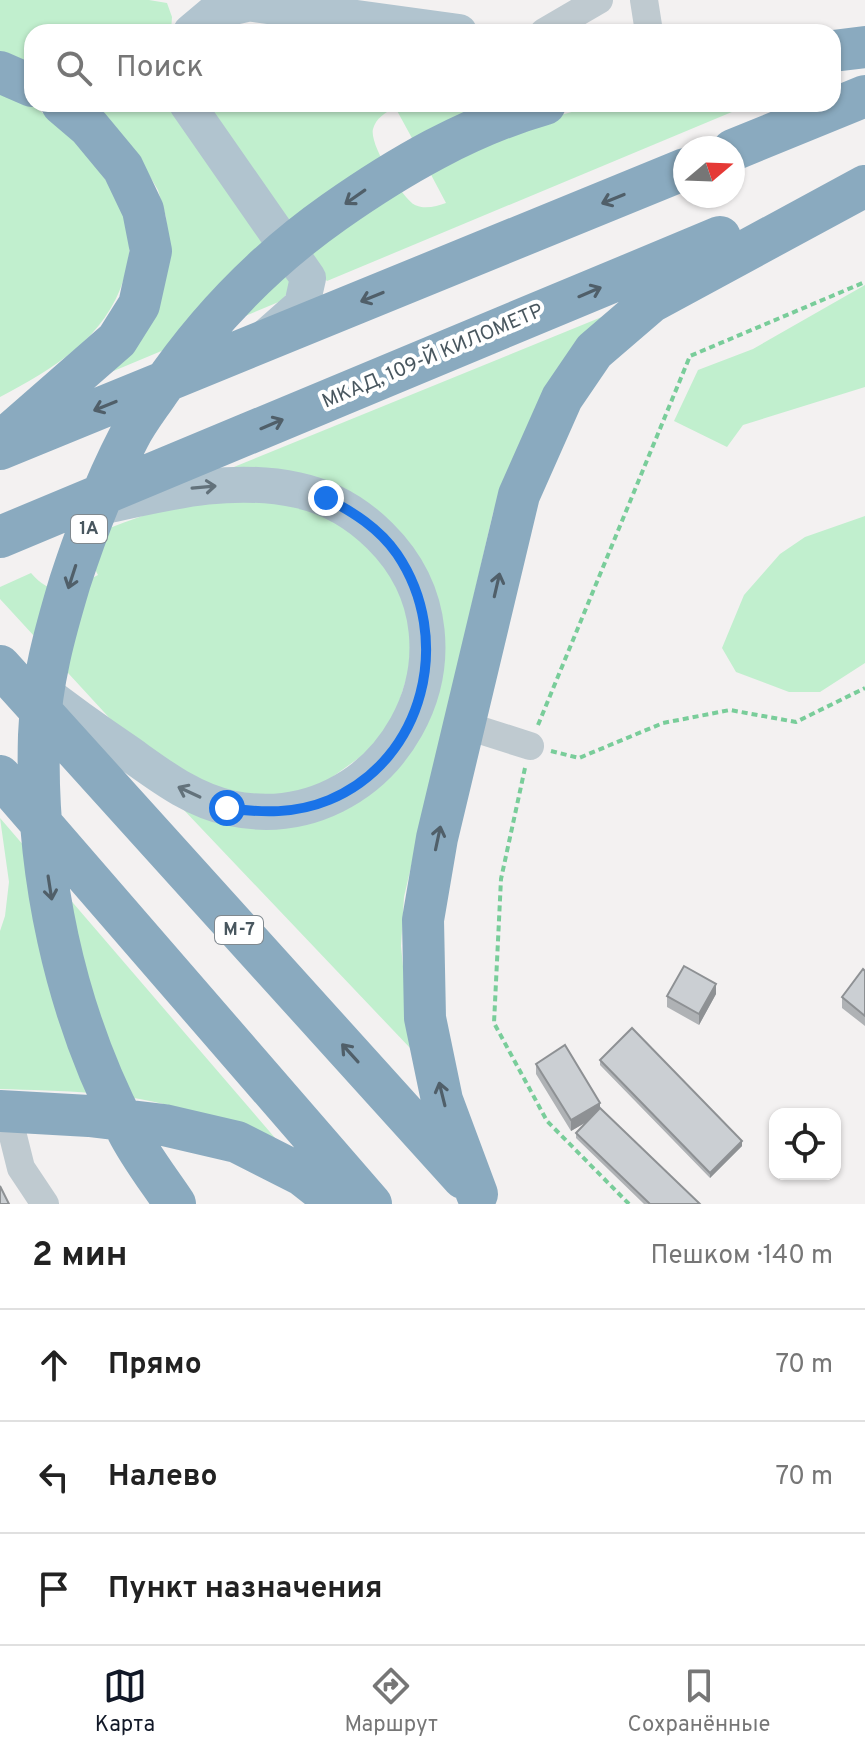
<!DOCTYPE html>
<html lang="ru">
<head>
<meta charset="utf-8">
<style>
  body { margin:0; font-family:Overpass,sans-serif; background:#f2f2f2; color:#222 }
  .controls { position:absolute; right:24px; bottom:24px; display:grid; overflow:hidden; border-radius:16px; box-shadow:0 2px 6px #0004 }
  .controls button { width:72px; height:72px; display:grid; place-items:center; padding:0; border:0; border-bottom:2px solid #e0e0e0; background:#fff; color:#222; font:40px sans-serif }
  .compass { position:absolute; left:673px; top:136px; width:72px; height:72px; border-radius:50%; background:#fff; box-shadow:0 2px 6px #0004; rotate:71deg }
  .stop { position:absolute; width:24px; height:24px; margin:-18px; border:6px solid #1a73e8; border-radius:50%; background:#fff }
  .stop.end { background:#1a73e8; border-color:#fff; box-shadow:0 2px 8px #0008 }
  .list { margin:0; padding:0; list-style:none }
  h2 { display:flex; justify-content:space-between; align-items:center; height:104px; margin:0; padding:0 32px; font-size:34px }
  h2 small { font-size:26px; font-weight:400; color:#767676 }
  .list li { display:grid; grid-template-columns:52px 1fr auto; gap:24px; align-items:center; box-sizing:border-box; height:112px; padding:0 32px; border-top:2px solid #e0e0e0 }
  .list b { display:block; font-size:30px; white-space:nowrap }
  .list em { font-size:26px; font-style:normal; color:#767676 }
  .icon { flex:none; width:44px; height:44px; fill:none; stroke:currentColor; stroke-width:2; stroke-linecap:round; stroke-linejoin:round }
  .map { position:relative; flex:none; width:865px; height:1204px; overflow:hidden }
  .search { position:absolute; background:#fff; box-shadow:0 2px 6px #0004; left:24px; right:24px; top:24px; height:88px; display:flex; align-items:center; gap:20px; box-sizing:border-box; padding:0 28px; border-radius:24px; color:#767676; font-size:30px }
  .sheet { height:440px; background:#fff }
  nav { display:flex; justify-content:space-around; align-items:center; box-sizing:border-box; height:112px; border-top:2px solid #e0e0e0; background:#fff; font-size:22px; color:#767676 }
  nav a { display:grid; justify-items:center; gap:4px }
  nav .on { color:#111827 }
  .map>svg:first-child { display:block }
</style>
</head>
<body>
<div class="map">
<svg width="865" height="1204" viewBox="0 0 865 1204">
  <rect width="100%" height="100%" fill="#f3f1f1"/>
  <!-- green -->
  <path fill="#c1efce" d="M0 0H149L167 3 172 17 171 32H32V66L0 54Z
    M0 92C39 103 71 133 95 165 108 183 123 202 128 224 132 242 129 260 124 278 106 338 53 369 0 397Z
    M92 104H177L294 285 281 301 92 380 168 249 166 217 158 190 137 155Z
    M198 104H490L413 140 395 107C385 113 376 118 373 129 369 144 402 198 415 205 425 210 437 206 446 203L428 169 536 122 600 104H751L327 281 314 268Z
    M865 285V387L743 425 727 447 674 421 698 370 753 349Z
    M614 312 511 467 493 513 404 897 401 946 411 1049 182 808 247 826 406 747 421 566 229 469Z
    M225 494 331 510 401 581 416 648 388 737 310 793 237 801 126 736 0 599V587L31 573C53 599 71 589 98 575L80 540C128 520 174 503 225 494Z
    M865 516V663L820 692H789L736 672 722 648 744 595 780 554 805 537Z
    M0 818 288 1153C254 1139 220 1121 185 1110 126 1091 61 1091 0 1089V931L5 916 9 882Z"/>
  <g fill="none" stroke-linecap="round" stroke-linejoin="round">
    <!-- path -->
    <path stroke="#79cd9a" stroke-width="4" stroke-dasharray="6 4" stroke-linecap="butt" d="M538 725 690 356 865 282
      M551 751 579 758 663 723 730 710 796 722 865 688
      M525 768 501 879 494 1023 547 1121 629 1204"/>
    <!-- minor -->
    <path stroke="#bfcad0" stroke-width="28" d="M644 0 649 32
      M544 32 599 0
      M464 725 530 746
      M7 1112 21 1168 45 1204"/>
    <!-- major -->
    <path stroke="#b1c4cf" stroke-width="36" d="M224 0 459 32
      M191 32 216 11 247 4
      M187 104 308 278 302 305 267 336
      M32 683C64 708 96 731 130 754 161 776 192 800 230 808 386 841 494 649 380 536 356 512 330 497 297 490 231 476 169 492 105 506"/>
    <!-- highway -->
    <path stroke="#8aaabf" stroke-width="42" d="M833 51 865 47
      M0 72 32 86
      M733 150 865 96
      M14 430 117 340 139 305 151 251 143 210 123 168 89 127 62 104
      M0 449 685 169
      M0 537 720 237
      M0 666 463 1178
      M0 776 371 1204
      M0 1111 89 1116 164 1125 237 1142 302 1175 339 1204
      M477 1194 442 1100 425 1018 423 920 437 838 519 495 562 398 594 351 651 302 865 186
      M175 1204C159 1180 140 1156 127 1130 64 1010 35 870 39 735 41 682 55 632 70 582 86 533 105 483 129 437 137 421 149 406 159 391 207 320 263 262 334 212 398 167 468 126 545 104"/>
  </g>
  <!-- wall -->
  <path fill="#afb2b5" d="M865 971V1026L842 1008V997Z
    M716 994 699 1025 667 1007V996Z
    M600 1060 742 1146 710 1178 600 1065Z
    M536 1064 600 1108 700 1204H644L576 1138V1133L588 1121 571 1131 536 1074Z"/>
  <!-- shaded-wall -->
  <path fill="#8e9194" d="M716 984V994L699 1025V1014Z
    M600 1103V1114L571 1131V1120Z
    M742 1141V1146L710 1178V1173Z"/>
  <!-- building -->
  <path fill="#cbcfd3" stroke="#8e9194" stroke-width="2" d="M684 966 716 984 699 1014 667 996Z
    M863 969 865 971V1016L842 997Z
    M632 1028 742 1141 710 1173 600 1060Z
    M565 1045 600 1103 571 1120 536 1064Z
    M600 1108 700 1204H650L576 1133Z
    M0 1186 9 1204H0Z"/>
  <!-- one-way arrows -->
  <defs><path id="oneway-shaft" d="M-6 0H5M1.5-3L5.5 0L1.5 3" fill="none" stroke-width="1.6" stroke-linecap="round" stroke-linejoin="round" transform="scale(2)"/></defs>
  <g stroke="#505f69">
    <use href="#oneway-shaft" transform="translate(355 197) rotate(145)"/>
    <use href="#oneway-shaft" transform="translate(613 199) rotate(158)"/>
    <use href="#oneway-shaft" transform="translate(590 292) rotate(-23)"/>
    <use href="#oneway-shaft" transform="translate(372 297) rotate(158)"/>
    <use href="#oneway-shaft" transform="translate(105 406) rotate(158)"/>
    <use href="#oneway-shaft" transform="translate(272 424) rotate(-23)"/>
    <use href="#oneway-shaft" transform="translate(72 577) rotate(108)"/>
    <use href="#oneway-shaft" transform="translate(497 585) rotate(-77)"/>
    <use href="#oneway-shaft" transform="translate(438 838) rotate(-78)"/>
    <use href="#oneway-shaft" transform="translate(50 888) rotate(81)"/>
    <use href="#oneway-shaft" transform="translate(350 1053) rotate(-132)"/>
    <use href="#oneway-shaft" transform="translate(442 1094) rotate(-104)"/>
  </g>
  <g stroke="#63727b">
    <use href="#oneway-shaft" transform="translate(204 487) rotate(-5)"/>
    <use href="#oneway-shaft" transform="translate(189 792) rotate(-155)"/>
  </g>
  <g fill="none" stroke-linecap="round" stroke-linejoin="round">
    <!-- route -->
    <path stroke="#1a73e8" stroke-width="10" d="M227 808C262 813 295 814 329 800 425 760 454 638 397 554 379 528 353 512 326 498"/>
  </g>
  <g text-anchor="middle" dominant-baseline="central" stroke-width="8" stroke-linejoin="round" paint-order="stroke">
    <!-- shield labels -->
    <g fill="#fff" stroke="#80898f" stroke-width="2">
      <rect x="71" y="515" width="36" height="28" rx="6"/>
      <rect x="215" y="916" width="48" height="28" rx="6"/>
    </g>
    <g font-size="18" font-weight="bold" fill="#49575f">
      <text x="89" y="529">1A</text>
      <text x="239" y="930">М-7</text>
    </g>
    <!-- street labels -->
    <g font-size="20" fill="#49575f" stroke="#fff">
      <text transform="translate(433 357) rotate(-23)">МКАД, 109-Й КИЛОМЕТР</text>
    </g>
  </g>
</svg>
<div class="controls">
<button><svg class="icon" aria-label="locate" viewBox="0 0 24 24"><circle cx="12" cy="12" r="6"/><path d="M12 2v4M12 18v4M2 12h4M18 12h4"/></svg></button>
</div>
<svg class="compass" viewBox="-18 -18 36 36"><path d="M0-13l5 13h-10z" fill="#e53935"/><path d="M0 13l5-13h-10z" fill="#767676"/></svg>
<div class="stop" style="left:227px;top:808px"></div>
<div class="stop end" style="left:326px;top:498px"></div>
<div class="search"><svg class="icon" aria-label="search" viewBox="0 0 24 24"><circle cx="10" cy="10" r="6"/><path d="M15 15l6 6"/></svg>Поиск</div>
</div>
<section class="sheet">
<h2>2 мин<small>Пешком · 140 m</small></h2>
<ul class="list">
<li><svg class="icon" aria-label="ahead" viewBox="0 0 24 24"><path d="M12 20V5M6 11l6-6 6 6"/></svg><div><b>Прямо</b></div><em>70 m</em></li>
<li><svg class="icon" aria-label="left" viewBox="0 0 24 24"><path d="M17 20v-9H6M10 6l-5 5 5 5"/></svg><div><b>Налево</b></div><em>70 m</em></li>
<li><svg class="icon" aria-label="arrive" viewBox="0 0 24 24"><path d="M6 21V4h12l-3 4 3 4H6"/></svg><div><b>Пункт назначения</b></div></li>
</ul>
</section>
<nav>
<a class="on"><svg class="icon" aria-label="map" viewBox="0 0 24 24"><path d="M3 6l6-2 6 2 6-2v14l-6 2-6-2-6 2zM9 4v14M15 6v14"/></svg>Карта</a>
<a><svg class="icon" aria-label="directions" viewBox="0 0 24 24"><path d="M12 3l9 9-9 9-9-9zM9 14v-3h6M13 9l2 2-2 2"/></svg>Маршрут</a>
<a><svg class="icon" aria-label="saved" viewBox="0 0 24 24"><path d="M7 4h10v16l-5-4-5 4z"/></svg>Сохранённые</a>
</nav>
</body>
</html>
